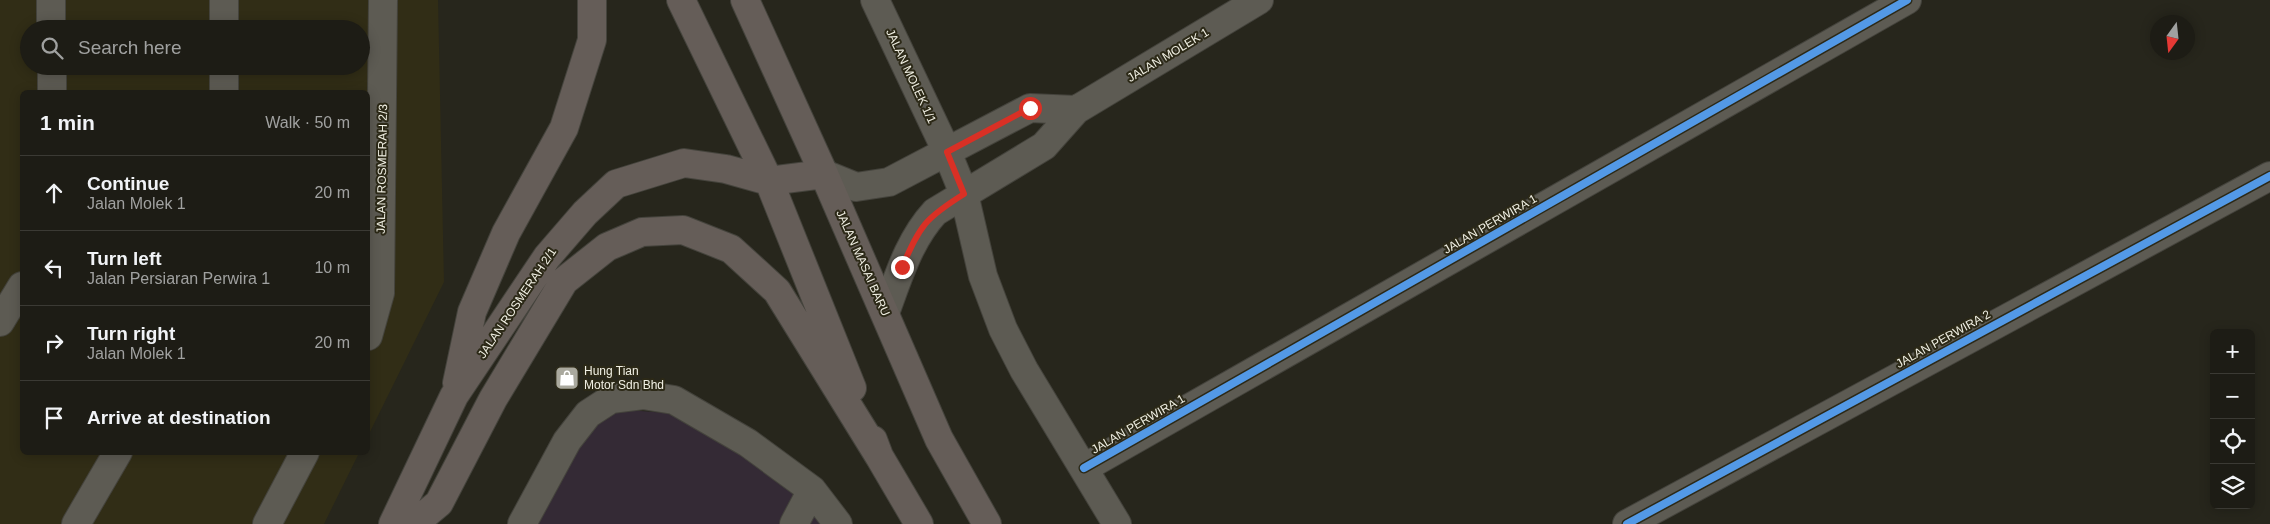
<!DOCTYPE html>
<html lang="en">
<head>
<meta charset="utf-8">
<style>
  body { margin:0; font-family:Arial,sans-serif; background:#2a2922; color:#f1f3f6 }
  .controls { position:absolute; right:15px; bottom:15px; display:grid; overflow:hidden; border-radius:8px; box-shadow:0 2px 12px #0003 }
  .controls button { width:45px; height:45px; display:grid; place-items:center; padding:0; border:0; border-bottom:1px solid #3b3a34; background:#1d1c15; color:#f1f3f6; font:25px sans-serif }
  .compass { position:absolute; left:2150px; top:15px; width:45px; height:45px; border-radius:50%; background:#1d1c15; box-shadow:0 2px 12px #0003; rotate:195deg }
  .stop { position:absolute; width:15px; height:15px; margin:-11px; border:4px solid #d93025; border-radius:50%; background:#fff }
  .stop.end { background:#d93025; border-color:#fff; box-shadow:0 1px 5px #0008 }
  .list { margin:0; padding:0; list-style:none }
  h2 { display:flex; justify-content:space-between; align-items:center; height:65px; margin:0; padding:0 20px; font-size:21px }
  h2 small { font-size:16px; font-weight:400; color:#a0a1a0 }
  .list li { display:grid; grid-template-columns:32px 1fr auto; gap:15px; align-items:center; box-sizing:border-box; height:75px; padding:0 20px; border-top:1px solid #3b3a34 }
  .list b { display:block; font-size:19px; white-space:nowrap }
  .list p { margin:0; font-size:16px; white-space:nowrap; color:#a0a1a0 }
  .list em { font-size:16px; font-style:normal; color:#a0a1a0 }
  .icon { flex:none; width:28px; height:28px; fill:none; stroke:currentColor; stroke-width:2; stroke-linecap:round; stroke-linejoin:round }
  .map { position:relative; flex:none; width:2270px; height:524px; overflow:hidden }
  .search { position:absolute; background:#1d1c15; box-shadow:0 2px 12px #0003; left:20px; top:20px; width:350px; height:55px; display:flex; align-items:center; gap:12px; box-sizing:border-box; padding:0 18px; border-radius:28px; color:#a0a1a0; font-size:19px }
  .panel { position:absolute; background:#1d1c15; box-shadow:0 2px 12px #0003; left:20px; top:90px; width:350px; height:365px; border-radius:8px }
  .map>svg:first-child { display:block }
</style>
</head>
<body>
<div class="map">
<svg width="2270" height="524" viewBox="0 0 2270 524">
  <rect width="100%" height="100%" fill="#27261c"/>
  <!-- built -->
  <path fill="#312d16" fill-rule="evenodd" d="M0 0H438L444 282 368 436V92H22V452L359 453 324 524H0ZM29 29H361V66H29Z"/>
  <!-- industrial -->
  <path fill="#342a35" d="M614 409 667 413 743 454 800 495 822 524H535L574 451 597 423Z"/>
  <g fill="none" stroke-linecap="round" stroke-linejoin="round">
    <!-- minor casing -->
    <g stroke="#44433c" stroke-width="30">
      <path id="minor" d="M51 0V29
        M875 0 947 152 964 194 983 276 1003 329 1024 370 1117 524
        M224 29V0
        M52 66V92
        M224 92V66
        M824 174 856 187 889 182 1030 108 1076 110
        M885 313C898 278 909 240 935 212L1044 146 1076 110 1259 0
        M0 322 22 286
        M368 336 380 293 383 0
        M1084 468 1907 0
        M76 524 118 452
        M267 524 305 452
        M522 524 567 441 588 414 611 399 643 395 674 400 748 443 812 490 838 524
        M794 524 812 490
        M1627 524 2270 176"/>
    </g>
    <!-- major casing -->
    <g stroke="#44433c" stroke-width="30">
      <path id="major" d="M681 0 769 181 852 388
        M745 0 824 174 939 439 987 524
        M457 383 472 312 506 233 564 128 592 40V0
        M873 440 879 456 919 524
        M393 524 454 396 547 257 585 213 616 184 684 163 726 169 769 181 824 174
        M414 524 439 503 493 399 564 281 607 247 642 232 683 230 731 249 777 291 879 456"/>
    </g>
    <!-- minor -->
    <use href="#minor" stroke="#5d5b53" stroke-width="28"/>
    <!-- major -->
    <use href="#major" stroke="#655d58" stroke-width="28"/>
    <!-- cycleway casing -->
    <g stroke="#2c2917" stroke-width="11">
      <path id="cycleway" d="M1084 468 1907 0
        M1627 524 2270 176"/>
    </g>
    <!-- cycleway -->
    <use href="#cycleway" stroke="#5399e6" stroke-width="8"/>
  </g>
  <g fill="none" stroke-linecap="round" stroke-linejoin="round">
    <!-- route -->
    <path stroke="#d93025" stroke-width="6" d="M902 267C921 225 924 219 964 194L947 152 1030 108"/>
  </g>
  <!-- icons -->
  <defs>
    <g id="shop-square" transform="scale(1.25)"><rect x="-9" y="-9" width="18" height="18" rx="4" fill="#aaa99e" stroke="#2c2917"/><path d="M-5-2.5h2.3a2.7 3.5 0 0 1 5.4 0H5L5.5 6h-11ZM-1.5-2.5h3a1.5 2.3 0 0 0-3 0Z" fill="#fff"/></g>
  </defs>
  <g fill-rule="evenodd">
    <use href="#shop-square" x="567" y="378"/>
  </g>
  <g text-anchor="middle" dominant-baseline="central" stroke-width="4" stroke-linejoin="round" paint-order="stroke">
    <!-- street labels -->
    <g font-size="12" fill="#f1f0e4" stroke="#2c2917">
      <text transform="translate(1168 55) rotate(-31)">JALAN MOLEK 1</text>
      <text transform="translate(911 76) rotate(65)">JALAN MOLEK 1/1</text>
      <text transform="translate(382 169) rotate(-89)">JALAN ROSMERAH 2/3</text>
      <text transform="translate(1490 224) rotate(-30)">JALAN PERWIRA 1</text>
      <text transform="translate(863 263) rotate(66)">JALAN MASAI BARU</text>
      <text transform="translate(517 303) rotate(-56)">JALAN ROSMERAH 2/1</text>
      <text transform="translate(1943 339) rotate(-29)">JALAN PERWIRA 2</text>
      <text transform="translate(1138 424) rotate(-30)">JALAN PERWIRA 1</text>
    </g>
    <!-- poi labels -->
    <g font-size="12" fill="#f1f0e4" stroke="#2c2917" text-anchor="start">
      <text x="584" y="371">Hung Tian<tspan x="584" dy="14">Motor Sdn Bhd</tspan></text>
    </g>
  </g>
</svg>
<div class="controls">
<button>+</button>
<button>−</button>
<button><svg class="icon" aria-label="locate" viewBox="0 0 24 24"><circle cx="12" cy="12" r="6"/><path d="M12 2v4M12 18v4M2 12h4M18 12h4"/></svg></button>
<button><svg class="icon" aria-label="layers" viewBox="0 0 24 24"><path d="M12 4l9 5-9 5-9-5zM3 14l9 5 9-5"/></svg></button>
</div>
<svg class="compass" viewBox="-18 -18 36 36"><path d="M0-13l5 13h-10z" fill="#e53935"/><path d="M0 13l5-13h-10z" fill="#a0a1a0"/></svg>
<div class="stop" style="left:1030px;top:108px"></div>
<div class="stop end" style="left:902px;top:267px"></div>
<div class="search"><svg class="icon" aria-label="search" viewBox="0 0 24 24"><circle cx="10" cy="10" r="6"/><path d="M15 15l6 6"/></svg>Search here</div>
<section class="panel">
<h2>1 min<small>Walk · 50 m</small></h2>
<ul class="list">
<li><svg class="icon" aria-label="ahead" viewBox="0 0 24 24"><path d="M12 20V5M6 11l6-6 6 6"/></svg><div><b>Continue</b><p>Jalan Molek 1</p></div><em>20 m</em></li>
<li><svg class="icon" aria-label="left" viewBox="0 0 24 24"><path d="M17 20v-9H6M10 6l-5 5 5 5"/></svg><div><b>Turn left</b><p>Jalan Persiaran Perwira 1</p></div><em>10 m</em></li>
<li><svg class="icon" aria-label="right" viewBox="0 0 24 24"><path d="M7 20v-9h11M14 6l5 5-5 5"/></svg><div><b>Turn right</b><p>Jalan Molek 1</p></div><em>20 m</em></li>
<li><svg class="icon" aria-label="arrive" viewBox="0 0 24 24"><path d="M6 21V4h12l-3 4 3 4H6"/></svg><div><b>Arrive at destination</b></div></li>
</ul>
</section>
</div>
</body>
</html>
